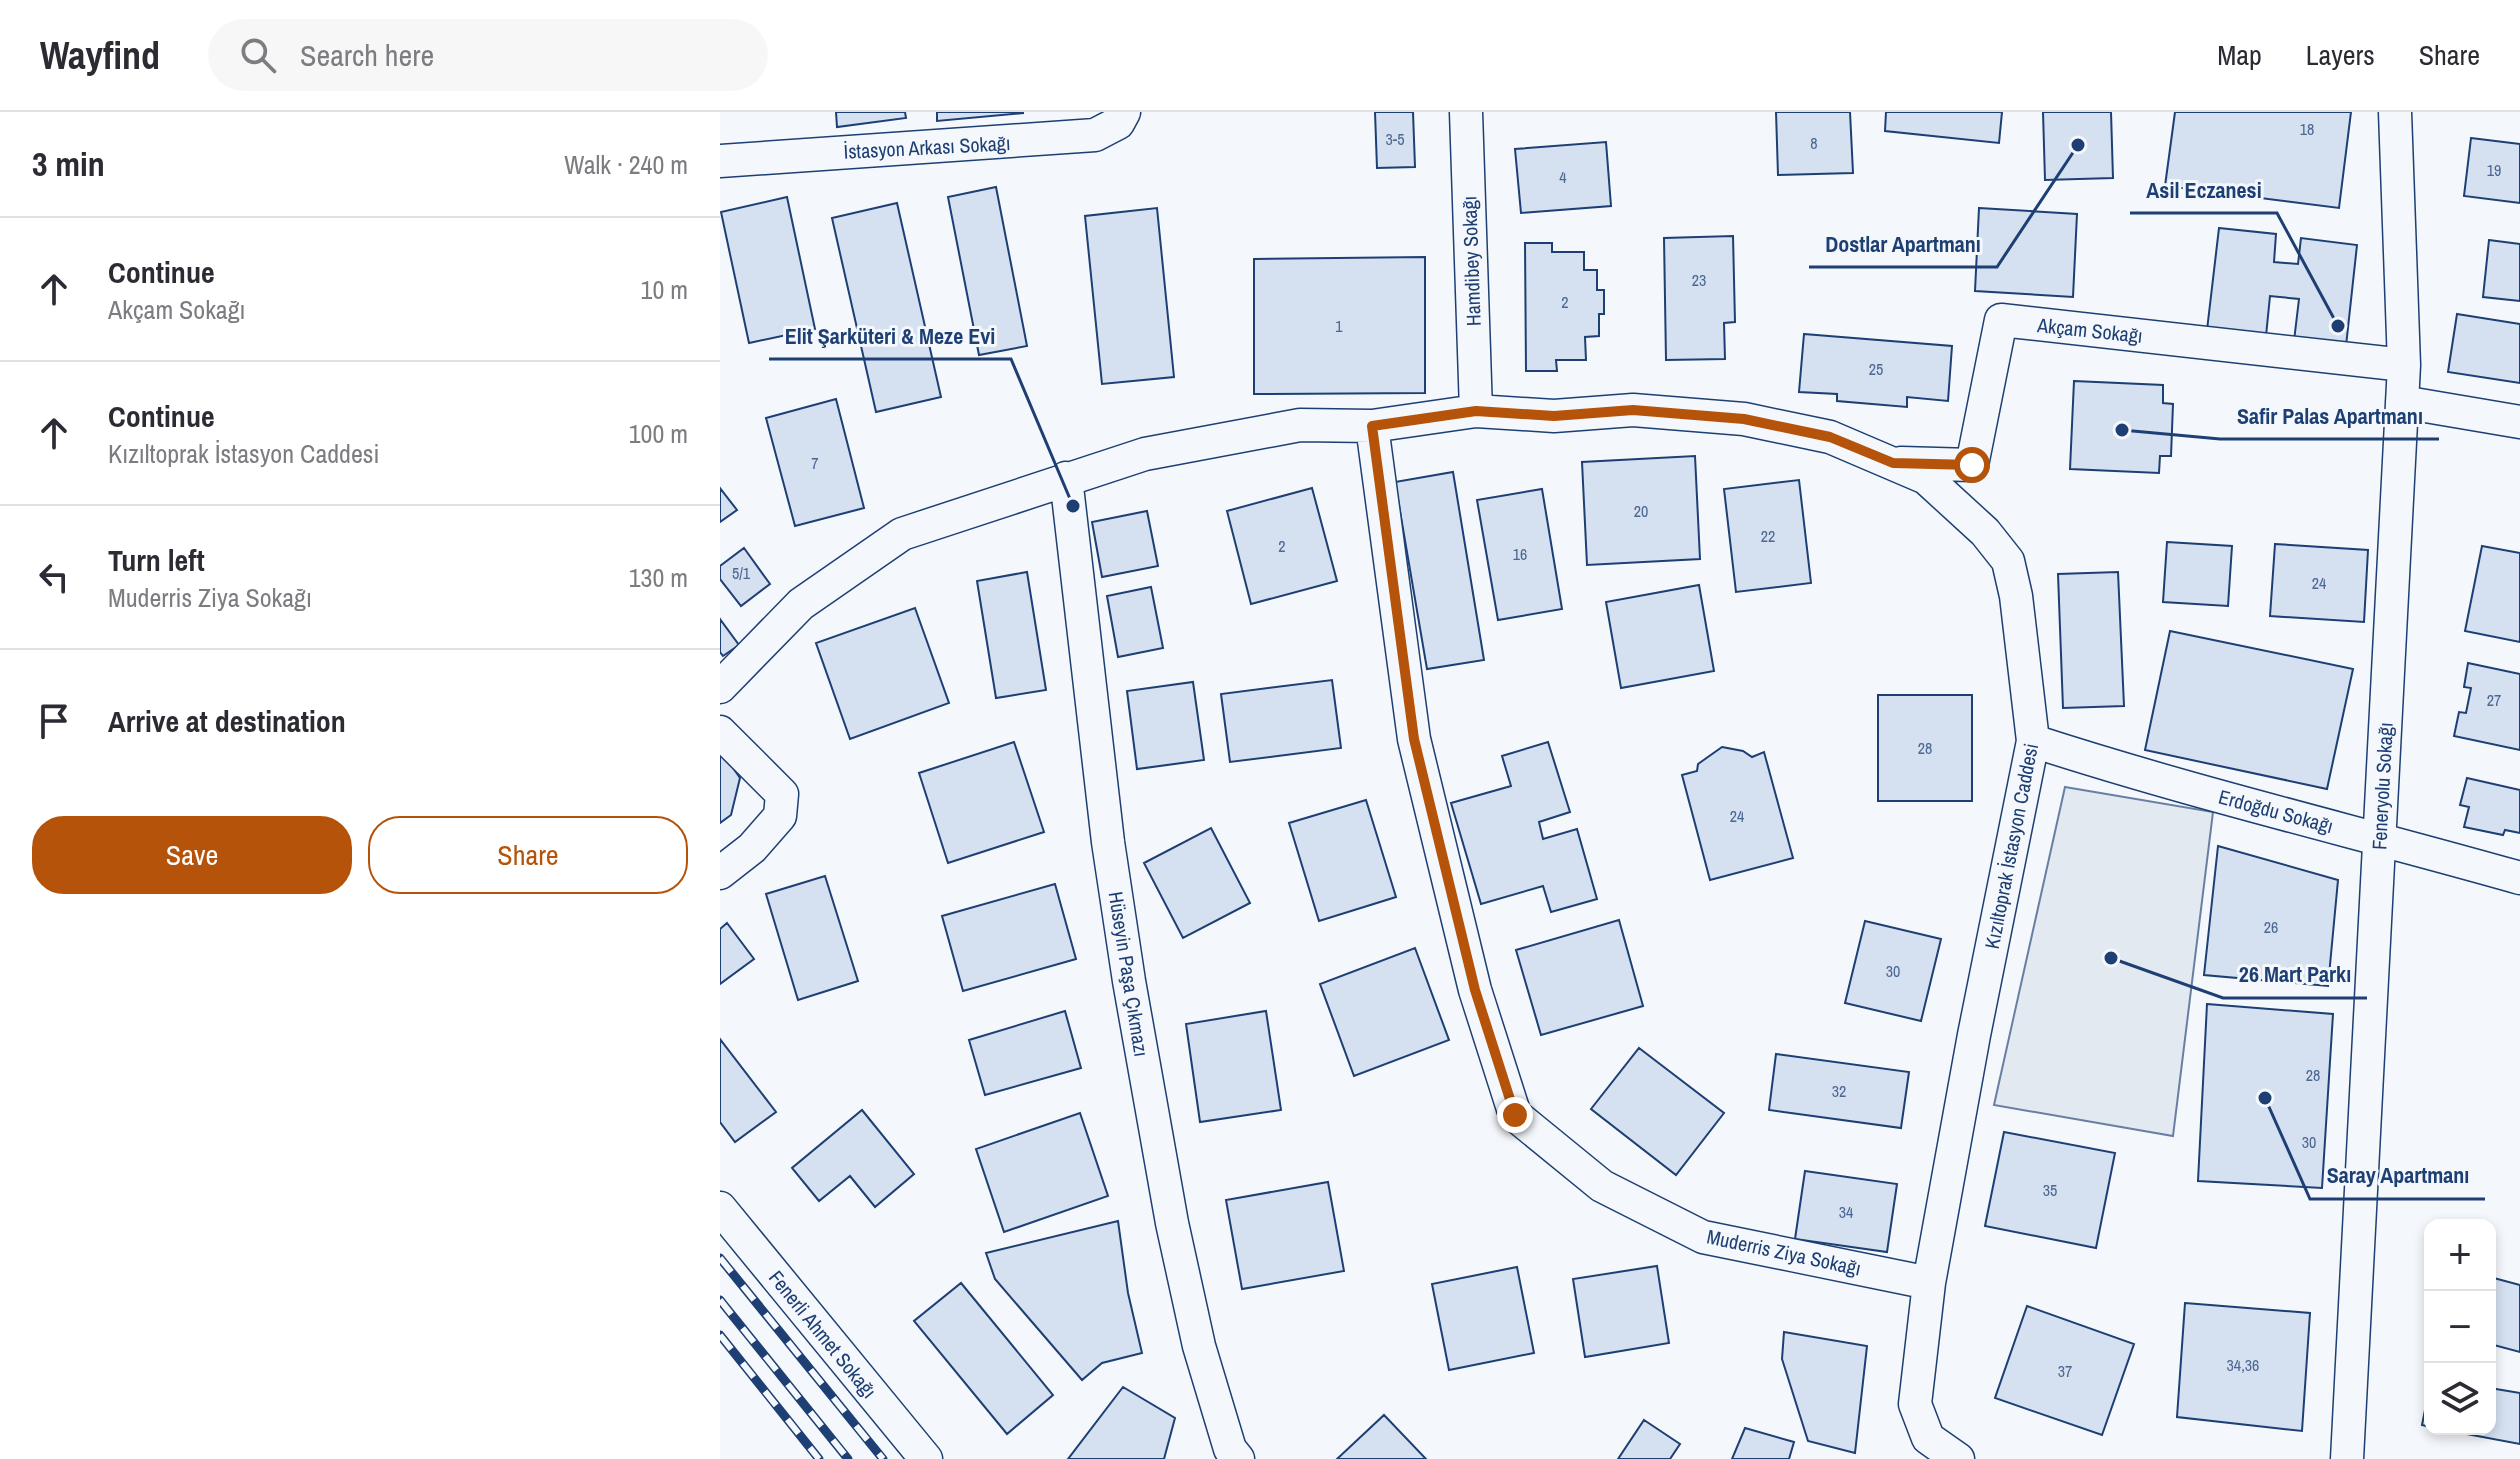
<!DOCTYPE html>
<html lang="en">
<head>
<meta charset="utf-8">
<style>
  body { margin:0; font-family:"Archivo Narrow",sans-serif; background:#f7f7f7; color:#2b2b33 }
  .controls { position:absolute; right:24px; bottom:24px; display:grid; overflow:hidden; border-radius:16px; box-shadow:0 4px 12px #0003 }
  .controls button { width:72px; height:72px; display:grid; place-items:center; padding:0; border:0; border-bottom:2px solid #e1e1e2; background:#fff; color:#2b2b33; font:40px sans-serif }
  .stop { position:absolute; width:24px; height:24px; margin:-18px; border:6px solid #b45309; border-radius:50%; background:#fff }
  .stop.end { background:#b45309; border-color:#fff; box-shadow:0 2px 8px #0008 }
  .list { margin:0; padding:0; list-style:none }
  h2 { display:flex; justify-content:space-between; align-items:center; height:104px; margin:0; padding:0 32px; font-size:34px }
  h2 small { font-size:26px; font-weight:400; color:#7c7c81 }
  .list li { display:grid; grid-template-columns:52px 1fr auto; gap:24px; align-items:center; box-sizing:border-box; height:144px; padding:0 32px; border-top:2px solid #e1e1e2 }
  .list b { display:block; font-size:30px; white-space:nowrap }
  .list p { margin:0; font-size:26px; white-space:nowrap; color:#7c7c81 }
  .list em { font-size:26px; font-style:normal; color:#7c7c81 }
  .actions { display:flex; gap:16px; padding:24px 32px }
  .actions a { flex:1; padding:18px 0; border:2px solid #b45309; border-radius:32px; text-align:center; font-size:28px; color:#b45309 }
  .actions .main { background:#b45309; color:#fff }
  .icon { flex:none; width:44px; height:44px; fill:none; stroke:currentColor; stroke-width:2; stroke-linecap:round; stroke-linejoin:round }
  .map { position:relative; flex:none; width:1800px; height:1347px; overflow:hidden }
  header { display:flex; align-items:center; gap:48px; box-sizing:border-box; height:112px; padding:0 40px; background:#fff; border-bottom:2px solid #e1e1e2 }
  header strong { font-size:38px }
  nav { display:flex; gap:44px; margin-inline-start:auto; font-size:28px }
  .search { width:560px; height:72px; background:#f7f7f7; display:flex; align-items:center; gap:20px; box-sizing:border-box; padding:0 28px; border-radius:44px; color:#7c7c81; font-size:30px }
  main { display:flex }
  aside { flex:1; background:#fff }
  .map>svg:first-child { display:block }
</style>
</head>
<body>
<header>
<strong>Wayfind</strong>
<div class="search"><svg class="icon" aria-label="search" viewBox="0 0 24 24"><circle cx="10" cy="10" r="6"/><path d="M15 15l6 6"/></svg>Search here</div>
<nav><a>Map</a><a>Layers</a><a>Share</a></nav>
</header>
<main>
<aside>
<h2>3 min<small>Walk · 240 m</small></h2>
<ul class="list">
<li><svg class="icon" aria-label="ahead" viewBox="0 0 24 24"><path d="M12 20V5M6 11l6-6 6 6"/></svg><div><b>Continue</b><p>Akçam Sokağı</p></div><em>10 m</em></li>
<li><svg class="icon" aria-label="ahead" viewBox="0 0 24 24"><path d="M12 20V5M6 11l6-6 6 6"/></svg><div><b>Continue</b><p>Kızıltoprak İstasyon Caddesi</p></div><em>100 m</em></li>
<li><svg class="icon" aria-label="left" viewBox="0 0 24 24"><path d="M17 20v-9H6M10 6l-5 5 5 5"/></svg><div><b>Turn left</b><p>Muderris Ziya Sokağı</p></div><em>130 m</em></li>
<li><svg class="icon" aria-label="arrive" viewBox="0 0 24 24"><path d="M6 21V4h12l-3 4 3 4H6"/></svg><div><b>Arrive at destination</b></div></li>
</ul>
<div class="actions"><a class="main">Save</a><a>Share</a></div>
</aside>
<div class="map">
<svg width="1800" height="1347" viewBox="0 0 1800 1347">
  <rect width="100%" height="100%" fill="#f4f7fb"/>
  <!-- green -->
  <path fill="#e3e9f0" stroke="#687fa3" stroke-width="2" d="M1345 675 1493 700 1453 1024 1274 993Z"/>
  <!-- building -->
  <path fill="#d5e0f0" stroke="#1d3f73" stroke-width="2" d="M116 0H185L186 6 117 15Z
    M217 0H303V1L217 9Z
    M655 0H693L695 55 657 56Z
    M1056 0H1130L1133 61 1058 63Z
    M1166 0H1282L1279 31 1165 19Z
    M1323 0H1391L1393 66 1325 68Z
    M1455 0H1631L1619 96 1445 74Z
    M1751 26 1800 32V91L1744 84Z
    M886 30 891 94 801 101 795 37Z
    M276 75 307 234 259 243 228 85Z
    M67 85 95 217 29 231 1 100Z
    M177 91 221 285 156 300 112 106Z
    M437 96 454 265 382 272 365 104Z
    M1259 96 1357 102 1353 185 1255 179Z
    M1499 116 1556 122 1554 150 1578 152 1581 126 1637 133 1626 234 1574 229 1579 187 1550 184 1546 224 1487 218Z
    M1013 124 1015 210 1004 211 1005 247 946 248 944 126Z
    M1769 128 1800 132V189L1763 185Z
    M805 131H832V140H864V158H877V178H884V202H879V224L865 225 866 248H836L837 259H806Z
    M705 145V281L534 282V147Z
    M1737 202 1800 212V271L1728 260Z
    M1084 222 1232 234 1228 289 1187 285V295L1117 289V282L1079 280Z
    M1354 269 1443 273V291L1453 292 1451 344H1440L1439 361 1350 357Z
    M116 287 144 396 75 414 46 306Z
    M975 344 980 447 867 453 862 350Z
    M733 360 764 548 707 557 675 370Z
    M1079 368 1091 471 1016 480 1004 377Z
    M0 376 17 398 0 410Z
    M592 376 617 469 531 492 507 399Z
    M822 377 842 497 778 508 757 388Z
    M427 399 438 454 382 465 372 410Z
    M1447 430 1512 434 1508 494 1443 490Z
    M1555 432 1648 438 1644 510 1550 504Z
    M1762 434 1800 441V530L1745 519Z
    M24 436 50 472 21 494 0 467V454Z
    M307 460 326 578 276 586 257 469Z
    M1398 460 1404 594 1343 596 1338 462Z
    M979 473 994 559 901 576 886 490Z
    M431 475 443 536 398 545 387 484Z
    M195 496 229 591 130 627 96 531Z
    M0 507 19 533 3 544 0 540Z
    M1450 519 1633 557 1607 677 1425 638Z
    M1748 551 1800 562V638L1734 624 1739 600 1746 601 1751 576 1744 575Z
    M612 568 621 636 510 650 501 582Z
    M473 570 484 648 417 657 407 579Z
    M1158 583H1252V689H1158Z
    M294 630 324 720 228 751 199 661Z
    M828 630 850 700 819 710 823 727 857 717 877 787 831 800 823 774 761 792 731 691 791 674 782 644Z
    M1002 635 1023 639 1032 645 1044 640 1073 746 990 768 962 663 977 659 978 652Z
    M0 637 20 666 11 703 0 711Z
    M1747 666 1800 678V721L1785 718 1783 723 1744 715 1749 695 1740 693Z
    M646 688 676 785 599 809 569 711Z
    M491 716 530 791 463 826 424 751Z
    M1498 734 1618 768 1608 874 1484 863Z
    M105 764 138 869 78 888 46 782Z
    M335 772 356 847 243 879 222 804Z
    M899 808 923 894 821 923 796 838Z
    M1145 809 1221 827 1201 909 1125 891Z
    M7 811 34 847 0 872V817Z
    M695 836 729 928 634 964 600 872Z
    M1487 892 1613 902 1602 1076 1478 1069Z
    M345 899 361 956 265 983 249 928Z
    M546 899 561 998 480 1010 466 912Z
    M0 927 56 1000 15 1030 0 1010Z
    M919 936 1004 1001 956 1063 871 997Z
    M1056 942 1189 960 1181 1016 1049 998Z
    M142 998 194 1062 155 1095 130 1064 99 1089 72 1056Z
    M360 1001 388 1084 284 1120 256 1037Z
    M1284 1020 1395 1041 1376 1136 1265 1114Z
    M1085 1059 1177 1072 1167 1140 1075 1127Z
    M608 1070 624 1159 522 1177 506 1088Z
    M398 1109 408 1181 422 1241 382 1251 362 1268 275 1167 266 1141Z
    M937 1154 949 1231 865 1245 853 1167Z
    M797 1155 814 1241 729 1258 712 1172Z
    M1770 1165 1800 1173V1240L1770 1232Z
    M241 1171 333 1283 287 1322 194 1209Z
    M1465 1191 1590 1201 1582 1319 1457 1305Z
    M1307 1194 1414 1232 1382 1323 1275 1286Z
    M1064 1220 1147 1234 1135 1341 1088 1329 1062 1247Z
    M1710 1273V1315L1702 1313Z
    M403 1275 455 1306 444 1347H348Z
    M1770 1276 1800 1281V1332L1720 1317H1770Z
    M664 1303 706 1347H617Z
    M924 1308 960 1332 950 1347H898Z
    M1025 1316 1074 1330 1069 1347H1012Z"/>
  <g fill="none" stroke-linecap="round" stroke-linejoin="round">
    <!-- street casing -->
    <g stroke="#1d3f73" stroke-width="35">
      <path id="street" d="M746 0 756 299
        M0 49 375 23 398 11 404 0
        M1682 290 1800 310
        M652 314 694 627 755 878 795 1003 882 1074 983 1125 1209 1171
        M1181 351 1252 353 1281 208 1684 253
        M346 366 388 730 409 869 452 1111 479 1234 510 1337 518 1347
        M0 575 81 492 182 422 425 342 580 313 652 314 756 299 834 304 913 298 1024 307 1110 325 1206 366 1265 420 1288 449 1296 484 1313 629 1254 923 1209 1171 1195 1292 1208 1326 1238 1347
        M0 620 62 682 60 704 32 736 0 761
        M1313 629C1473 681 1638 720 1800 766
        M0 1096 206 1347
        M1627 1347 1684 253 1675 0"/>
    </g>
    <!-- street -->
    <use href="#street" stroke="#f4f7fb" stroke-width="32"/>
    <!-- rail casing -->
    <g stroke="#1d3f73" stroke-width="9">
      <path id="rail" d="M0 1146 163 1347
        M0 1188 128 1347
        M0 1223 99 1347"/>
    </g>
    <!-- rail -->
    <use href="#rail" stroke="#f4f7fb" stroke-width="6" stroke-dasharray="18" stroke-linecap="butt"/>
  </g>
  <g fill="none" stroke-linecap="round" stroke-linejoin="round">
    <!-- route -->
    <path stroke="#b45309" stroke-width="10" d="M795 1003 755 878 694 627 652 314 756 299 834 304 913 298 1024 307 1110 325 1173 351 1252 353"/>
  </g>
  <g text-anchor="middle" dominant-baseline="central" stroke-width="6" stroke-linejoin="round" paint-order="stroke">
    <!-- number labels -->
    <g font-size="16" fill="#4b6792">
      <text x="1587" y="17">18</text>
      <text x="675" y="27">3-5</text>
      <text x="1094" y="31">8</text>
      <text x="1774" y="58">19</text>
      <text x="843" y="65">4</text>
      <text x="979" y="168">23</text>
      <text x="845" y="190">2</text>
      <text x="619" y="214">1</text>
      <text x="1156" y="257">25</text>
      <text x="95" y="351">7</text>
      <text x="921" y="399">20</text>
      <text x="1048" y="424">22</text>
      <text x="562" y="434">2</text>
      <text x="800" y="442">16</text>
      <text x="21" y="461">5/1</text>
      <text x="1599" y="471">24</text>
      <text x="1774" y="588">27</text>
      <text x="1205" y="636">28</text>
      <text x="1017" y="704">24</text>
      <text x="1551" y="815">26</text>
      <text x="1173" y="859">30</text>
      <text x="1593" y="963">28</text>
      <text x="1119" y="979">32</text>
      <text x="1589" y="1030">30</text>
      <text x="1330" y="1078">35</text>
      <text x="1126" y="1100">34</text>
      <text x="1523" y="1253">34,36</text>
      <text x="1345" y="1259">37</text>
    </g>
    <!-- street labels -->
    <g font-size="20" fill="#1d3f73" stroke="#f4f7fb">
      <text transform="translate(207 35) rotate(-3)">İstasyon Arkası Sokağı</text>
      <text transform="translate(751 149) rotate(-92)">Hamdibey Sokağı</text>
      <text transform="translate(1370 218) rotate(6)">Akçam Sokağı</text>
      <text transform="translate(1662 674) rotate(-87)">Feneryolu Sokağı</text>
      <text transform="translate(1556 699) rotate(15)">Erdoğdu Sokağı</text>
      <text transform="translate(1291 734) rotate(-79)">Kızıltoprak İstasyon Caddesi</text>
      <text transform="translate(409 862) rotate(81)">Hüseyin Paşa Çıkmazı</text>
      <text transform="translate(1064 1140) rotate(12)">Muderris Ziya Sokağı</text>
      <text transform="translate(103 1222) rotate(51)">Fenerli Ahmet Sokağı</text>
    </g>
  </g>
  <!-- callouts -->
  <path fill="none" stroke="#1d3f73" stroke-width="3" d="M1618 214L1557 101H1410M1358 33L1277 155H1089M353 394L291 247H49M1402 318L1500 327H1719M1391 846L1503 886H1647M1545 986L1590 1087H1765"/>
  <g fill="#1d3f73" stroke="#f4f7fb" stroke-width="3">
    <circle cx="1618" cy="214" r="8"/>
    <circle cx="1358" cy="33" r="8"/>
    <circle cx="353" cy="394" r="8"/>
    <circle cx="1402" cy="318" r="8"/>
    <circle cx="1391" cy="846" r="8"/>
    <circle cx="1545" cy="986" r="8"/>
  </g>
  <g font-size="22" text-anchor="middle" font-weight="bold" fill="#1d3f73" stroke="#f4f7fb" stroke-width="6" stroke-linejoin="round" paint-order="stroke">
    <text x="1484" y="86">Asil Eczanesi</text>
    <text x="1183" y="140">Dostlar Apartmanı</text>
    <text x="170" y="232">Elit Şarküteri &amp; Meze Evi</text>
    <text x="1610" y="312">Safir Palas Apartmanı</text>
    <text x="1575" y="870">26 Mart Parkı</text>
    <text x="1678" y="1071">Saray Apartmanı</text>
  </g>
</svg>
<div class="controls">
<button>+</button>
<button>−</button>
<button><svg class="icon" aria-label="layers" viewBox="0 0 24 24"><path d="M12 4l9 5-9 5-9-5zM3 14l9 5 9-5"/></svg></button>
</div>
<div class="stop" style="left:1252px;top:353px"></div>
<div class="stop end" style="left:795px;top:1003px"></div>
</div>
</main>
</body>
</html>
